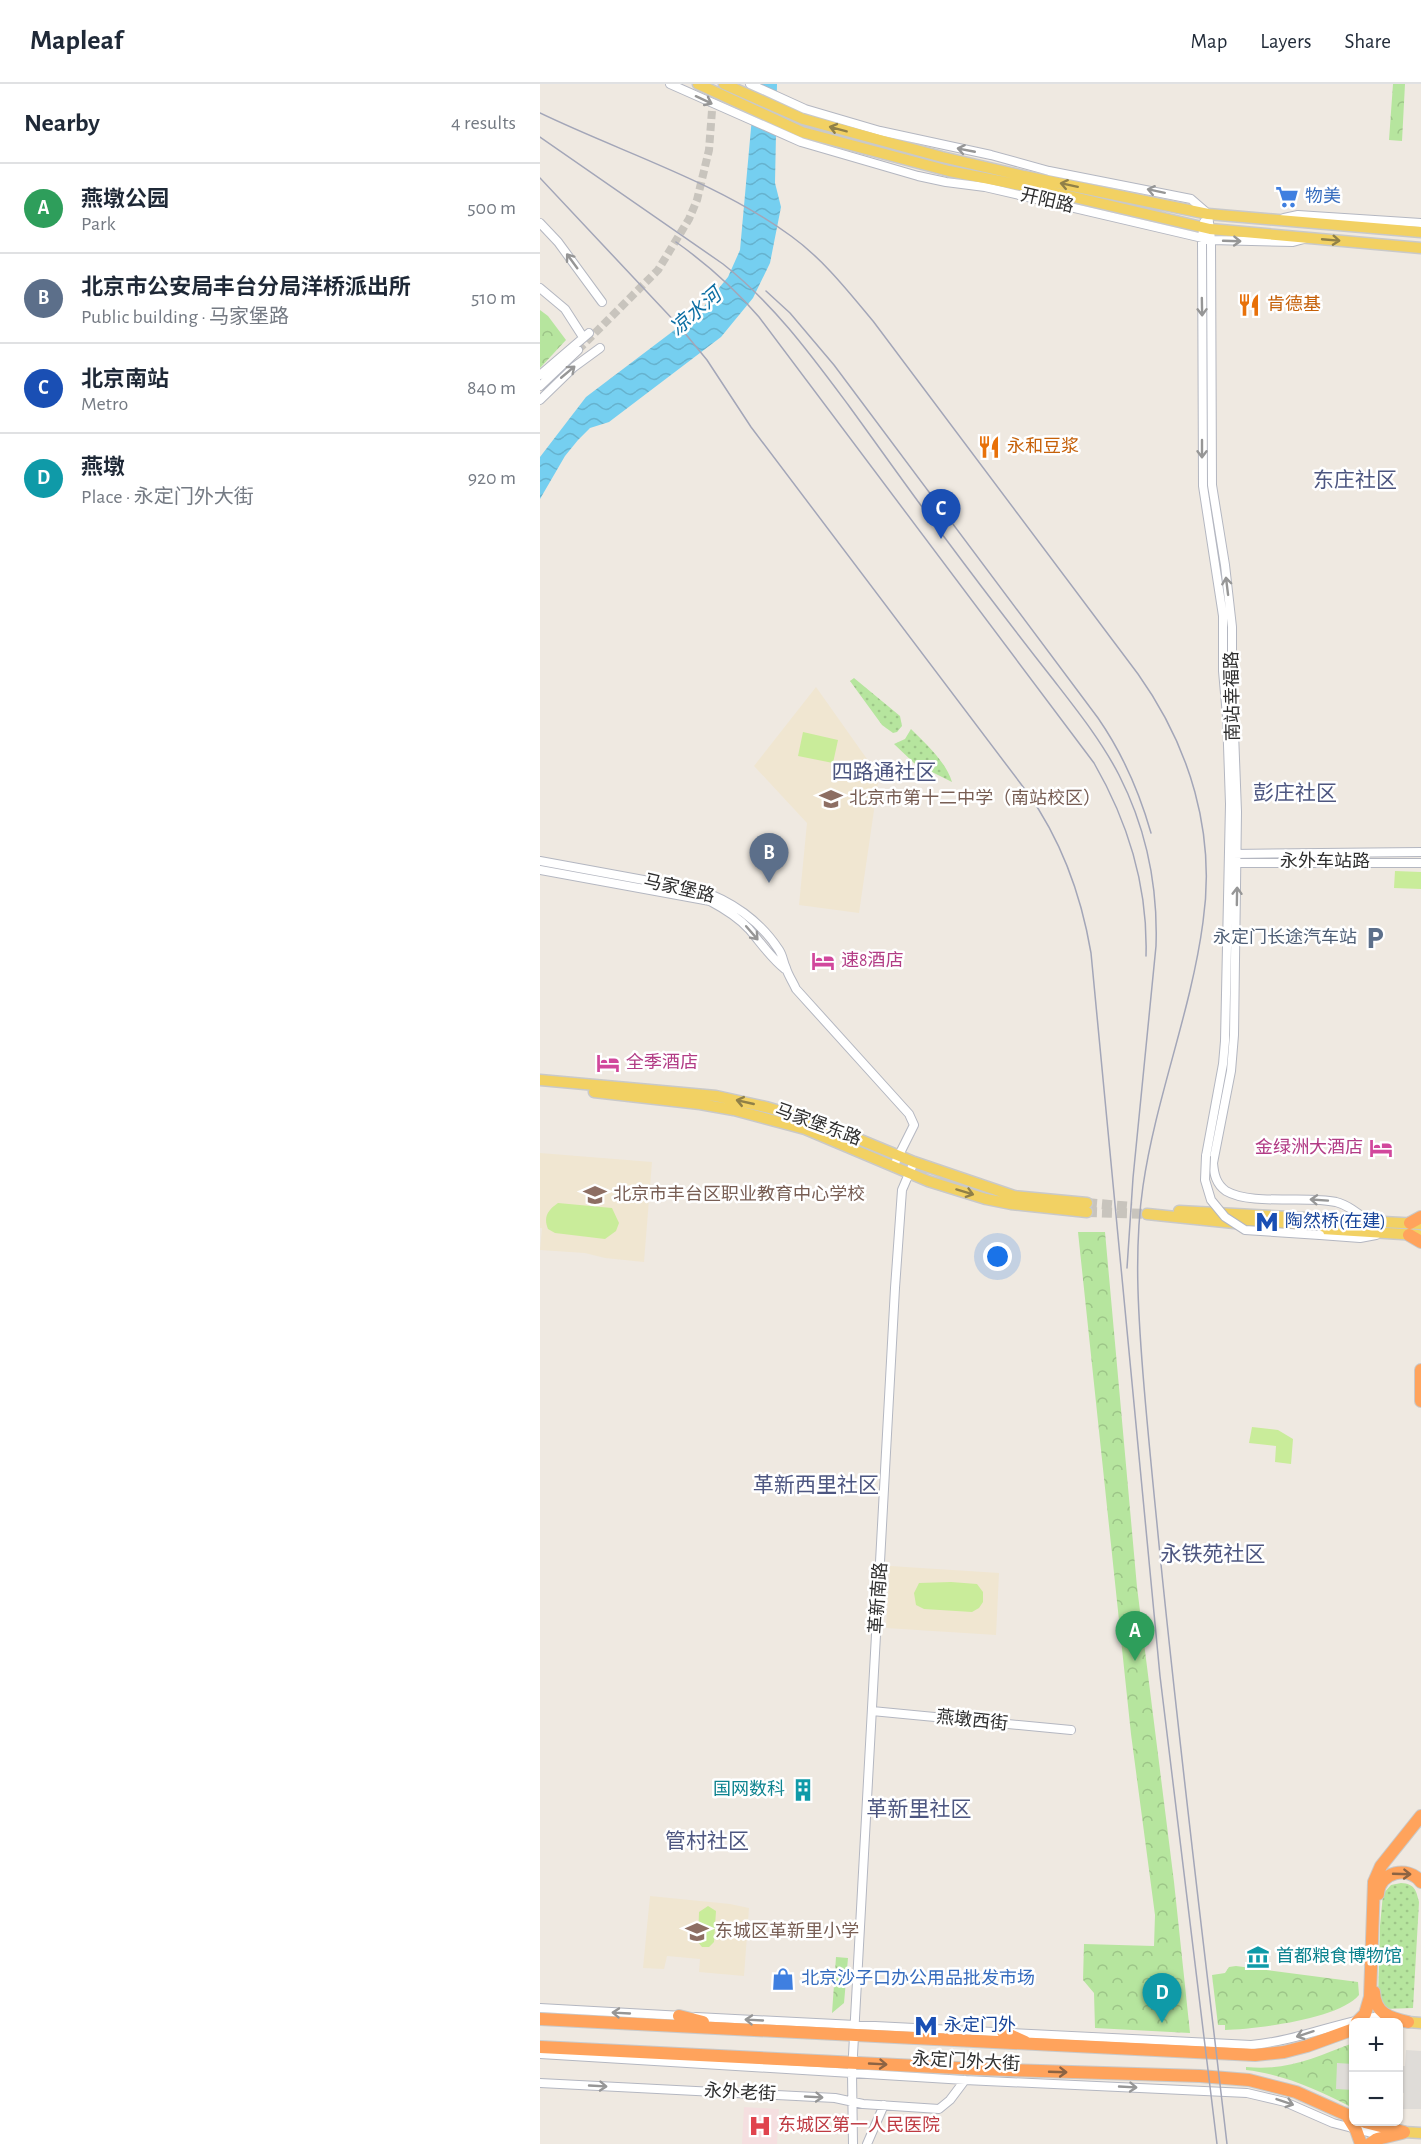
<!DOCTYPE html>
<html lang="en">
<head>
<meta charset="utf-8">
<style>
  body { margin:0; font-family:"Alegreya Sans","Noto Sans SC",sans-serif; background:#f6f6f7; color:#1f2937 }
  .controls { position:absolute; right:18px; bottom:18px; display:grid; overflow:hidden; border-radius:9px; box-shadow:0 2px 4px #0004 }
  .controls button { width:54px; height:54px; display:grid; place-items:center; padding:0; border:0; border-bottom:2px solid #e0e1e3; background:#fff; color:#1f2937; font:30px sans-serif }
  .you { position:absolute; left:458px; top:1173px; width:21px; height:21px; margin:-15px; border:4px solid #fff; border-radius:50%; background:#1a73e8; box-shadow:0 0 0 9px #1a73e833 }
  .badge { display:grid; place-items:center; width:39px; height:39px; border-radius:50%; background:#4264fb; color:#fff; font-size:20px; font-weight:700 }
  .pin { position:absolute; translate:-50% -50px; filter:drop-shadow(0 2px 3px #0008) }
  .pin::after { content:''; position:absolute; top:32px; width:21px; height:18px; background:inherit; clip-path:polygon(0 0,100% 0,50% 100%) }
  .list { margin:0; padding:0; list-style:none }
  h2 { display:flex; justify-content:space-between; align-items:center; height:78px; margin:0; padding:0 24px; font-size:26px }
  h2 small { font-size:20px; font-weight:400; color:#747a83 }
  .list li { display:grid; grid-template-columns:39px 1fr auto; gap:18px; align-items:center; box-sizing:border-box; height:90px; padding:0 24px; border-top:2px solid #e0e1e3 }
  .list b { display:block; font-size:22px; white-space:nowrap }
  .list p { margin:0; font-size:20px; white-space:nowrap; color:#747a83 }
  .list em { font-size:20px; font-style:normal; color:#747a83 }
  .map { position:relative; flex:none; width:881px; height:2060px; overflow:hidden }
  header { display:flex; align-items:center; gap:36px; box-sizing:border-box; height:84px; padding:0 30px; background:#fff; border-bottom:2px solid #e0e1e3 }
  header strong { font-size:28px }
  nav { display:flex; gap:33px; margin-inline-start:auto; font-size:21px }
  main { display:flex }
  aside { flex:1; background:#fff }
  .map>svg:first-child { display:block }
</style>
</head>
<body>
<header>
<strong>Mapleaf</strong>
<nav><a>Map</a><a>Layers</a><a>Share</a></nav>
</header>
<main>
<aside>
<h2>Nearby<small>4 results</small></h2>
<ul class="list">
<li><span class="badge" style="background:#2e9e5b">A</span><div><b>燕墩公园</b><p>Park</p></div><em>500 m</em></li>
<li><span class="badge" style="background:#5c6f8a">B</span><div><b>北京市公安局丰台分局洋桥派出所</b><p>Public building · 马家堡路</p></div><em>510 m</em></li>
<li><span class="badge" style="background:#1a4fb4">C</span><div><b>北京南站</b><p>Metro</p></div><em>840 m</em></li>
<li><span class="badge" style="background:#0f9aa8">D</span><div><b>燕墩</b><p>Place · 永定门外大街</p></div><em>920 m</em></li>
</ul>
</aside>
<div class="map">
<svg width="881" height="2060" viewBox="0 0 881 2060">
  <defs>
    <pattern id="grass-dots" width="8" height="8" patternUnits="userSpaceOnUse" patternTransform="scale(1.5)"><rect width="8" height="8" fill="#b6e59e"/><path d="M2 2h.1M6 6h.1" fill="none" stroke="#9dc588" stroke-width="1.8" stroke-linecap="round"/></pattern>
    <pattern id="park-crowns" width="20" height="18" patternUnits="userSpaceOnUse" patternTransform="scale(1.5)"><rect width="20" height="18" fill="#b6e59e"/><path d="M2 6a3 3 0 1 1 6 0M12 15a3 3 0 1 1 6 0" fill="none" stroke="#9dc588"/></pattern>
    <pattern id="water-waves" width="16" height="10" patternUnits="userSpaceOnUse" patternTransform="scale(1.5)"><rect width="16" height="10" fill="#75cff0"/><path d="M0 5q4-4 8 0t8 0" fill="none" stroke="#66b2ce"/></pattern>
  </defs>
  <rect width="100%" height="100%" fill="#efe9e1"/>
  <!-- education -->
  <path fill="#f0e6d1" d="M276 603 339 692 319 829 259 821 267 739 214 682Z
    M0 1069 112 1078 104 1178 65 1174 45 1169 0 1166 2 1144H0Z
    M350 1482 459 1489 456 1551 346 1544Z
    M110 1812 190 1820 209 1824 204 1892 159 1888 160 1875 127 1872 124 1885 103 1884Z"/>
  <!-- medical -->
  <path fill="#f5dfe0" d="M204 2023 239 2025 237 2060H202Z"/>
  <!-- grass -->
  <path fill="url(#grass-dots)" d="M314 594 360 632 362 642 357 648 353 649 342 641 310 597Z
    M371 645C386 660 406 678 412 698L374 679 354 660 365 655Z
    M861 1799C875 1800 876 1806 879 1818L873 1924 845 1925 838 1916 840 1842 843 1810 851 1801Z"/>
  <!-- park -->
  <path fill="url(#park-crowns)" d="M853 0H865L862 57 849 56Z
    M0 226 8 232 26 256 0 284Z
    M538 1148H565L597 1503 634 1798 650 1949 555 1944 554 1909 543 1896 544 1860 614 1862 615 1831 591 1650Z
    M296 1873 308 1874 304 1919 292 1929Z
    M696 1882 818 1898 819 1911C799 1935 717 1945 685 1946V1941H678L672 1891 685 1889 689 1883Z
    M813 1959V2024C780 2007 744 1990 706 1986V1983C750 1987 775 1973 813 1959Z"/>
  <!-- pitch -->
  <path fill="#c9ec9a" d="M263 648 298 656 293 679 258 672Z
    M855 787 881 788V805L854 804Z
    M18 1119 72 1124 79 1139 76 1147 65 1155 15 1149 8 1145C3 1133 8 1126 18 1119Z
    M712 1343 738 1346 753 1355 751 1380 735 1378 736 1362 709 1359Z
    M411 1498 437 1500 443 1508V1518L439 1524 432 1528 384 1525 376 1521 374 1509 379 1499Z
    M168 1822 176 1827 174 1858 169 1863H162L158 1858 159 1828Z"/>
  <!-- plaza -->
  <path fill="#dfdcd8" d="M866 1966 881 1967V2025H863L864 2009H859V1982H865Z
    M797 1979 813 1980V2006L796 2005Z"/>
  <!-- water -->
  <path fill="url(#water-waves)" d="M215 0H237L235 99 241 123 230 179 213 214 181 253 69 338 50 344 38 356 25 372 0 415V373L46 313 161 226 188 193 200 166Z"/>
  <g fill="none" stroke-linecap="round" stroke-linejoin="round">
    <!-- minor-tunnel -->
    <path stroke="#c8c4bd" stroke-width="8" stroke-dasharray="8 4" stroke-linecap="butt" d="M38 266 118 186 149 135 157 116 169 66 174 0"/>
    <!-- major-tunnel -->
    <path stroke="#c8c4bd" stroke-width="10" stroke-dasharray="10 5" stroke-linecap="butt" d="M547 1119 592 1123
      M547 1128 607 1130"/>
    <!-- minor casing -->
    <g stroke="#b4b7c1" stroke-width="10">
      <path id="minor" d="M130 0 261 58 378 92 406 98 445 103 671 156 753 158 764 155
        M210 0 265 25 340 47 451 71 509 87 651 115 666 128
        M668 130 671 156 672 401 685 481 692 543V595L697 728 694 951 691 987 673 1079C674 1090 676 1100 686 1107 712 1122 765 1111 796 1118 808 1121 819 1130 828 1137
        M744 134 758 131 881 139
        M664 138 662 154 663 402 683 532V587L687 632 690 720 685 957 683 980 666 1072
        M0 139 18 158 62 218
        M0 204 25 225 43 253
        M0 291 49 249
        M0 302 38 266
        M0 316 34 283 60 264
        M692 770 881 768
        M0 777 158 806C191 816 220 837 239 866 243 872 243 878 246 884 248 891 253 898 256 905L369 1030 374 1041 353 1083
        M692 779H881
        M0 786 170 817C185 825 198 833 209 845 221 859 231 874 245 885
        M780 1151 820 1154 836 1151
        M332 1627 531 1646
        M0 1924 143 1932
        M156 1933 711 1961C758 1957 800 1937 846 1931
        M0 1970 425 1996 707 2009 745 2018 793 2039 843 2052
        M0 1999 295 2014 323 2020 399 2025 410 2016 425 1996
        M313 2060 312 1989 355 1204 362 1106 374 1078
        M327 2060 344 2021"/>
    </g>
    <!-- major casing -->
    <g stroke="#c9c9c9" stroke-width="13">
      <path id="major" d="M158 0 262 48 409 87 495 104 670 145 881 164
        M184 0 263 35 402 73 484 92 668 130 881 148
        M0 996 176 1012 226 1023 277 1038 374 1078 474 1112 547 1119
        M54 1008 160 1020 194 1026 265 1045 388 1097 446 1115 471 1120 547 1128
        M639 1127 881 1140
        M607 1130 704 1140 878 1151
        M868 1938 881 1939
        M864 2048 881 2049"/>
    </g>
    <!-- highway casing -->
    <g stroke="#c9c9c9" stroke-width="14">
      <path id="highway" d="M870 1139 881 1133
        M869 1151 881 1158
        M881 1286V1317
        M838 1810C839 1788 868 1781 881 1798
        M834 1908C835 1929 849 1934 868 1938
        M139 1932 163 1938
        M0 1935C238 1948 476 1960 715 1971L744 1968 767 1962 814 1945
        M817 1938 825 1930 830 1913 834 1798 841 1782 881 1732
        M463 1948 485 1958
        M0 1963 438 1985 660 1992 709 1996 756 2008 814 2034
        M808 2033 816 2046 821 2060
        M825 2038 864 2048
        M830 2060 837 2055 862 2049"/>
    </g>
    <!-- minor -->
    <use href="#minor" stroke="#fff" stroke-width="8"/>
    <!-- major -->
    <use href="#major" stroke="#f2d163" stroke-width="10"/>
    <!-- highway -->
    <use href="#highway" stroke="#ffa35c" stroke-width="12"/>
    <!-- rail -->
    <path stroke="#a3a6b8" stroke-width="1.5" d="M0 29C83 69 175 97 251 152 283 175 308 207 333 237L598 590C650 663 676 749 663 838 651 928 616 1013 603 1102 594 1164 598 1227 603 1290 607 1340 612 1390 617 1440 637 1647 663 1853 687 2060
      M0 53 183 180C234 220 271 271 309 322 341 366 372 410 405 454 440 501 476 548 512 594 536 625 561 656 579 691 606 744 618 803 616 862L593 1094 587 1184
      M0 94 139 242 167 276 211 343 487 708C522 757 541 810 551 869L620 1592 677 2060
      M136 158C167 180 194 204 219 233L554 679C588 738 608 803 606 872
      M226 207 250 229 294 281 558 634C583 670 599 707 611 749"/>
    <!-- minor-bridge casing -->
    <g stroke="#b4b7c1" stroke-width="10" stroke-linecap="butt">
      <path id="minor-bridge" d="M666 1072 665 1096 671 1116 685 1133 705 1146 780 1151"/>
    </g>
    <!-- minor-bridge -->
    <use href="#minor-bridge" stroke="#fff" stroke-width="8"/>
  </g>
  <!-- one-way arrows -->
  <defs><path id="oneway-shaft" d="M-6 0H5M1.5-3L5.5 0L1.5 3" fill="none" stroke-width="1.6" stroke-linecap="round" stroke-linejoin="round" transform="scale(1.5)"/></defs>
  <g stroke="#969696">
    <use href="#oneway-shaft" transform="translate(164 16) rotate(25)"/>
    <use href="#oneway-shaft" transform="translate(426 66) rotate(-169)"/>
    <use href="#oneway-shaft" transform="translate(616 107) rotate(-168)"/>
    <use href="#oneway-shaft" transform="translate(692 157) rotate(2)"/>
    <use href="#oneway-shaft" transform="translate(32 177) rotate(-126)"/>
    <use href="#oneway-shaft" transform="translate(662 223) rotate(89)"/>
    <use href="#oneway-shaft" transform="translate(28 288) rotate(-40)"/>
    <use href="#oneway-shaft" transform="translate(662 365) rotate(90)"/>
    <use href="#oneway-shaft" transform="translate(687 502) rotate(-97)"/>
    <use href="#oneway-shaft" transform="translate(697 812) rotate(-89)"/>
    <use href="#oneway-shaft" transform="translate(212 849) rotate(49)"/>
    <use href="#oneway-shaft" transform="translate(779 1116) rotate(-176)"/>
    <use href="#oneway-shaft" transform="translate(81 1929) rotate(-177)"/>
    <use href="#oneway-shaft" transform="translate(214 1936) rotate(-177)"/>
    <use href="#oneway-shaft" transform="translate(765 1950) rotate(162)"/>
    <use href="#oneway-shaft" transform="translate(58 2002) rotate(3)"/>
    <use href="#oneway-shaft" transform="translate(588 2003) rotate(3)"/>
    <use href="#oneway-shaft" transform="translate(274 2013) rotate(3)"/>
    <use href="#oneway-shaft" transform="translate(745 2018) rotate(19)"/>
  </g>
  <g stroke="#908048">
    <use href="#oneway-shaft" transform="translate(298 45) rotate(-165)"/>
    <use href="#oneway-shaft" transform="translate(529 101) rotate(-168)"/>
    <use href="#oneway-shaft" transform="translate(791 156) rotate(5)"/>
    <use href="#oneway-shaft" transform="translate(205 1018) rotate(-167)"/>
    <use href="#oneway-shaft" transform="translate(425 1108) rotate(17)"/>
  </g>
  <g stroke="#8c6343">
    <use href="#oneway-shaft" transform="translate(862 1790) rotate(2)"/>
    <use href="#oneway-shaft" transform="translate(338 1980) rotate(3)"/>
    <use href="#oneway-shaft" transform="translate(518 1988) rotate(2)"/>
  </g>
  <!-- icons -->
  <defs>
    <g id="supermarket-bare" transform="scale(1.8)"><path d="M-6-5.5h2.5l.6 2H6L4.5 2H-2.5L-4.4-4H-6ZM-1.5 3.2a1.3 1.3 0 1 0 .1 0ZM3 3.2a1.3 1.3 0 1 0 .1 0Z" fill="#3f7fe0" stroke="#fff" stroke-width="2.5" paint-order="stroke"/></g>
    <g id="restaurant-bare" transform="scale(1.8)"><path d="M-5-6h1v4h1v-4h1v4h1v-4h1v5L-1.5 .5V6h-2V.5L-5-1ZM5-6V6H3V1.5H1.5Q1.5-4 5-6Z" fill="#e8710a" stroke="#fff" stroke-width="2.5" paint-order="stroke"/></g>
    <g id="school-bare" transform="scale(1.8)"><path d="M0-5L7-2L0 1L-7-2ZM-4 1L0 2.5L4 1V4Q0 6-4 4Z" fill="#8d6e63" stroke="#fff" stroke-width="2.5" paint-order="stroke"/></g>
    <g id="parking-bare" transform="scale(1.8)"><path d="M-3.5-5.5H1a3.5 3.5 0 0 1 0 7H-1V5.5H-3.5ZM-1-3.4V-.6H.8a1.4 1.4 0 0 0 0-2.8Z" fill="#5c6f8a" stroke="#fff" stroke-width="2.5" paint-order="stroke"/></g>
    <g id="hotel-bare" transform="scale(1.8)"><path d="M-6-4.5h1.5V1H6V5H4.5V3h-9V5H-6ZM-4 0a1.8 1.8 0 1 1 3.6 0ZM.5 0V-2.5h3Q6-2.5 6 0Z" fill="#d1479c" stroke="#fff" stroke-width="2.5" paint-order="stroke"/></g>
    <g id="metro-bare" transform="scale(1.8)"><path d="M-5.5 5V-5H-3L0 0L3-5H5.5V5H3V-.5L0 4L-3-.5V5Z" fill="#1a4fb4" stroke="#fff" stroke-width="2.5" paint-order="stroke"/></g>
    <g id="building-bare" transform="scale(1.8)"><path d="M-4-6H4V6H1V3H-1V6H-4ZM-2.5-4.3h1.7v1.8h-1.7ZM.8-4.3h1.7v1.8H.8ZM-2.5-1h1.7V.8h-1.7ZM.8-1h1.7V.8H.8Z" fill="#0f9aa8" stroke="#fff" stroke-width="2.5" paint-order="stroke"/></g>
    <g id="museum-bare" transform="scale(1.8)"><path d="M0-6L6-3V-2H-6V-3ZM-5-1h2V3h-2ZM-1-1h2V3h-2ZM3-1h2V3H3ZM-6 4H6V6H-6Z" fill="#0f9aa8" stroke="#fff" stroke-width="2.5" paint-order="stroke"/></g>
    <g id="shop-bare" transform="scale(1.8)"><path d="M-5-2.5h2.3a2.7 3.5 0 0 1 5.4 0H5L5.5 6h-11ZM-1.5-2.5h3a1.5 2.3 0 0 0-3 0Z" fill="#3f7fe0" stroke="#fff" stroke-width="2.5" paint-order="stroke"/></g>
    <g id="hospital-bare" transform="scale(1.8)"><path d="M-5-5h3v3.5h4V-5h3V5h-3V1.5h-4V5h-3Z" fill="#e0444e" stroke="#fff" stroke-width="2.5" paint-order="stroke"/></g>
  </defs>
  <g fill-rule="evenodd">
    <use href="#supermarket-bare" x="747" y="113"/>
    <use href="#restaurant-bare" x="709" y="221"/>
    <use href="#restaurant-bare" x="449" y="363"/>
    <use href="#school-bare" x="291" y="715"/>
    <use href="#parking-bare" x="835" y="854"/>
    <use href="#hotel-bare" x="283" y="877"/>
    <use href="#hotel-bare" x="68" y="979"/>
    <use href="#hotel-bare" x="841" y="1064"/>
    <use href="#school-bare" x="55" y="1111"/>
    <use href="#metro-bare" x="727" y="1138"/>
    <use href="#building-bare" x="263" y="1706"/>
    <use href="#school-bare" x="157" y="1848"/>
    <use href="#museum-bare" x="718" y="1873"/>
    <use href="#shop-bare" x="243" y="1895"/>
    <use href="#metro-bare" x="386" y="1942"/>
    <use href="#hospital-bare" x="220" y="2042"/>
  </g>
  <g text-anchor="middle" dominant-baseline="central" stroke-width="5" stroke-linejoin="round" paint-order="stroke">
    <!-- shop labels -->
    <g font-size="18" fill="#366cbe" stroke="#fff" text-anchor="start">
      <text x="765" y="113">物美</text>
      <text x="261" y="1895">北京沙子口办公用品批发市场</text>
    </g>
    <!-- street labels -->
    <g font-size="18" fill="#2e2e2e" stroke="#fff">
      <text transform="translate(507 117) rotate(13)">开阳路</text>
      <text transform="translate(693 612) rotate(-91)">南站幸福路</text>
      <text x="785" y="778">永外车站路</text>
      <text transform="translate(139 805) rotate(13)">马家堡路</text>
      <text transform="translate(278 1041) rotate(20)">马家堡东路</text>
      <text transform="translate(339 1514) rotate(-86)">革新南路</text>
      <text transform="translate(432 1637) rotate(6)">燕墩西街</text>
      <text transform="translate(426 1978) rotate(3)">永定门外大街</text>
      <text transform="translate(200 2009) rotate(3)">永外老街</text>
    </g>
    <!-- food labels -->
    <g font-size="18" fill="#c56008" stroke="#fff" text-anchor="start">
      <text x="727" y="221">肯德基</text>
      <text x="467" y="363">永和豆浆</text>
    </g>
    <!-- education labels -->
    <g font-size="18" fill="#785e54" stroke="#fff" text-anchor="start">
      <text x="309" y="715">北京市第十二中学（南站校区）</text>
      <text x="73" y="1111">北京市丰台区职业教育中心学校</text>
      <text x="175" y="1848">东城区革新里小学</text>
    </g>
    <!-- service labels -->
    <g font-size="18" fill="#4e5e75" stroke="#fff" text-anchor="end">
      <text x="817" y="854">永定门长途汽车站</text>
    </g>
    <!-- hotel labels -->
    <g font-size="18" fill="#b23c85" stroke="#fff" text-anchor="start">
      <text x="301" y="877">速8酒店</text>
      <text x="86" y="979">全季酒店</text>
      <text x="823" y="1064" text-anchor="end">金绿洲大酒店</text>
    </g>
    <!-- transit labels -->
    <g font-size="18" fill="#164399" stroke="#fff" text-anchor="start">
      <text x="745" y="1138">陶然桥(在建)</text>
      <text x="404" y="1942">永定门外</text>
    </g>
    <!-- culture labels -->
    <g font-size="18" fill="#0d838f" stroke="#fff" text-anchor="end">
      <text x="245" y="1706">国网数科</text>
      <text x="736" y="1873" text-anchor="start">首都粮食博物馆</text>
    </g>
    <!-- health labels -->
    <g font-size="18" fill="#be3a42" stroke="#fff" text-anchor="start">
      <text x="238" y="2042">东城区第一人民医院</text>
    </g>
    <!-- water labels -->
    <g font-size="20" font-style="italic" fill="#0d6fa3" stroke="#fff">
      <text transform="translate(156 228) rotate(-41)">凉水河</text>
    </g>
    <!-- quarter labels -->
    <g font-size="21" fill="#4d5680" stroke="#fff">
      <text x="815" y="396">东庄社区</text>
      <text x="344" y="688">四路通社区</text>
      <text x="755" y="709">彭庄社区</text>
      <text x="276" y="1401">革新西里社区</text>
      <text x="673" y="1470">永铁苑社区</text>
      <text x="379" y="1725">革新里社区</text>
      <text x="167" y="1757">管村社区</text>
    </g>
  </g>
</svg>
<div class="controls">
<button>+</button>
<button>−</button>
</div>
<div class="you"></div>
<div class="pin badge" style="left:595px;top:1577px;background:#2e9e5b">A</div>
<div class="pin badge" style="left:229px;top:799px;background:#5c6f8a">B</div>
<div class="pin badge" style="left:401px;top:455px;background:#1a4fb4">C</div>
<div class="pin badge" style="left:622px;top:1939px;background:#0f9aa8">D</div>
</div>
</main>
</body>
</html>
